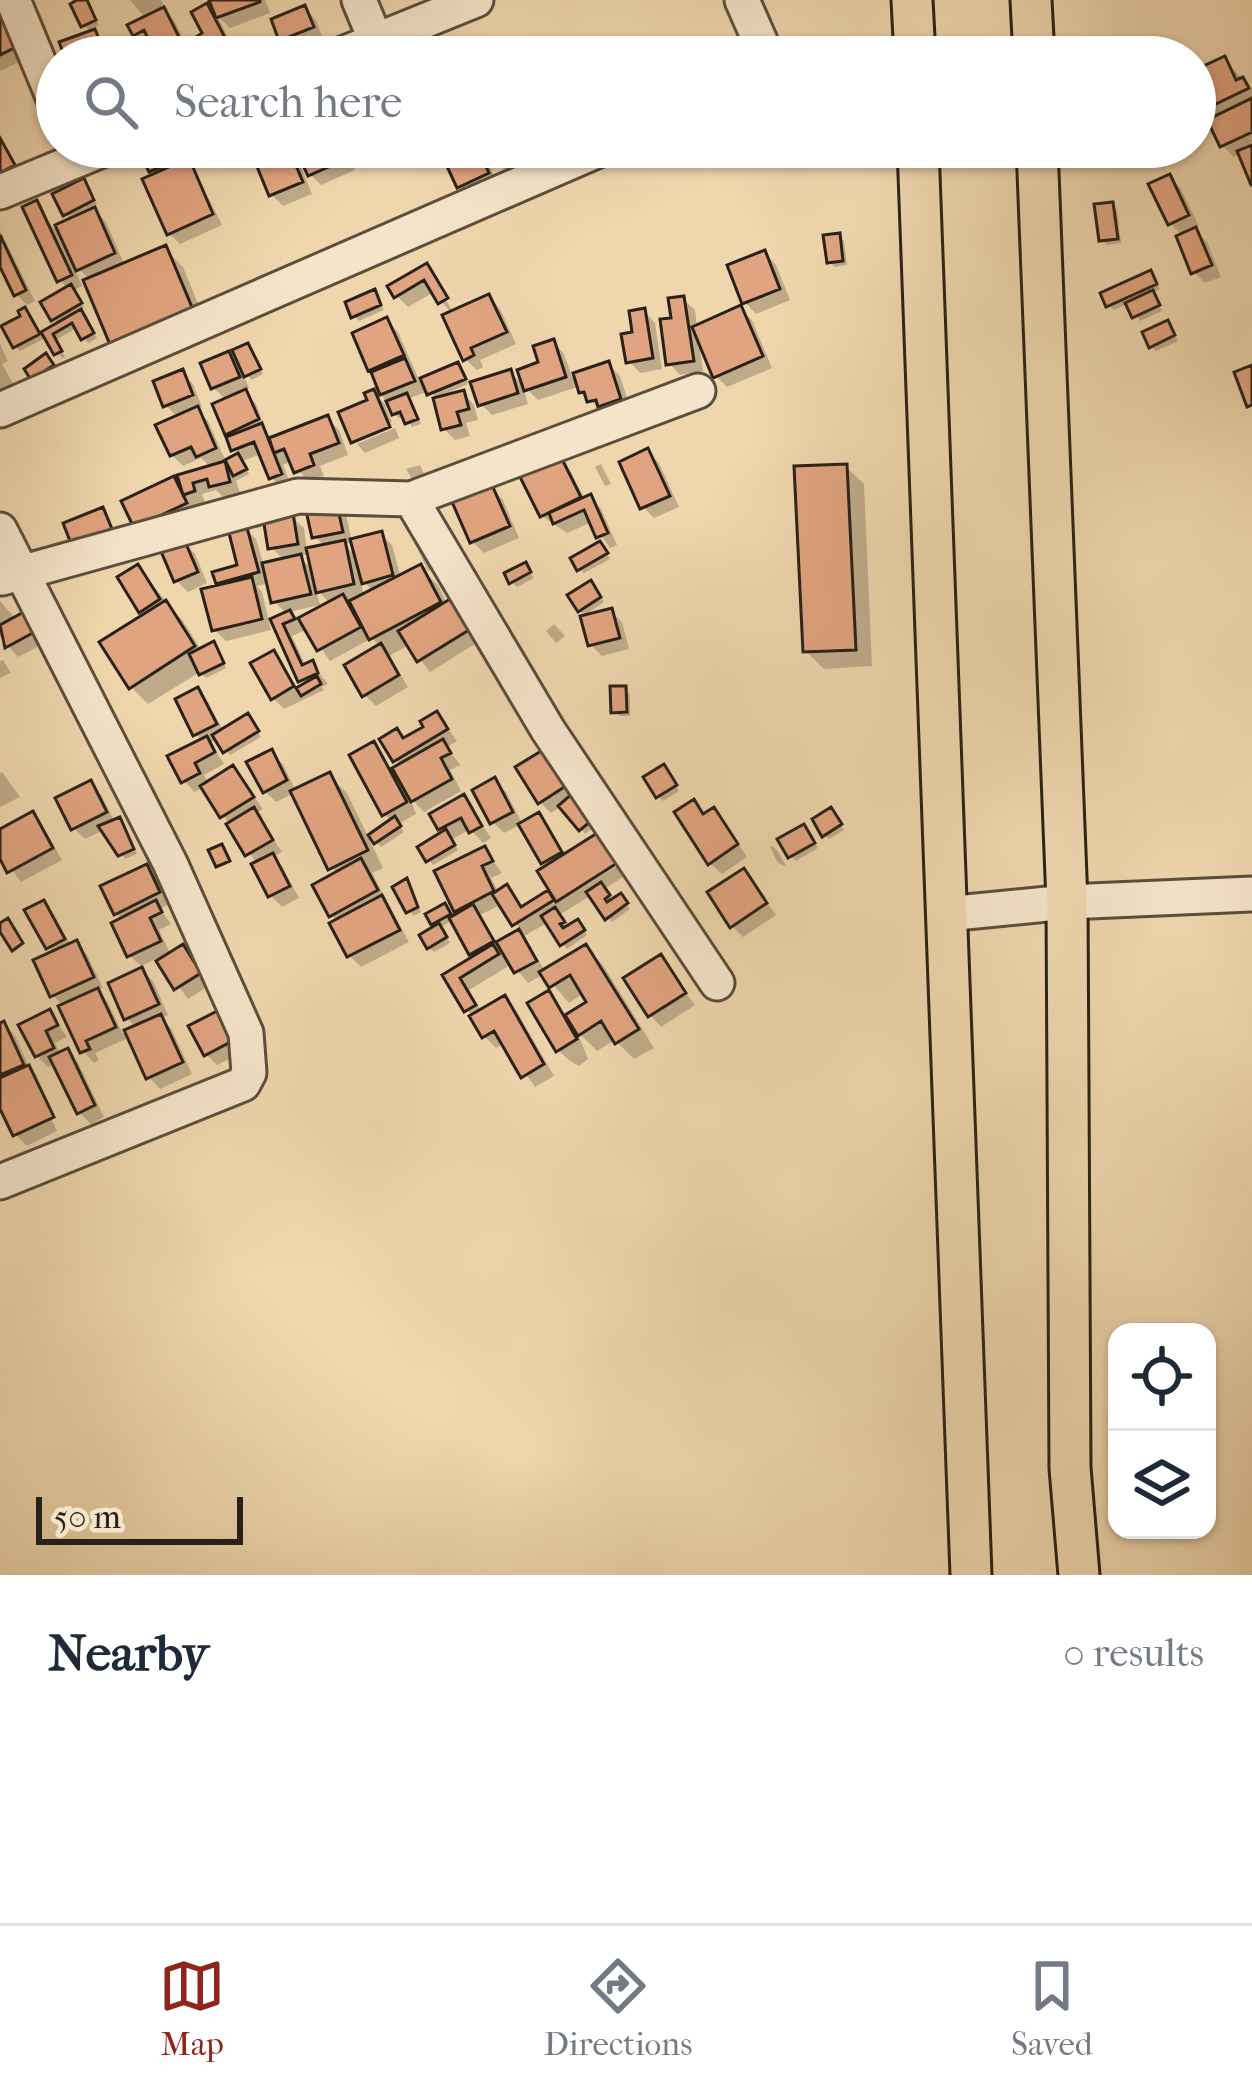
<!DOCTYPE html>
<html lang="en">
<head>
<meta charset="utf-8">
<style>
  body { margin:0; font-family:"IM FELL French Canon",serif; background:#f2f2f3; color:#1f2937 }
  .controls { position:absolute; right:36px; bottom:36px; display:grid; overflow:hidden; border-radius:24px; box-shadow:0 3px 9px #0004 }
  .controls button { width:108px; height:108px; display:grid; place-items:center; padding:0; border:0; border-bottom:3px solid #e0e1e3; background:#fff; color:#1f2937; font:60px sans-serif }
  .scale { position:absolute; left:36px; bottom:30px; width:207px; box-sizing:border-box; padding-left:12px; border:6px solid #292117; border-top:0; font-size:33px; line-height:42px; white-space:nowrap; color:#292117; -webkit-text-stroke:9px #f5e4ca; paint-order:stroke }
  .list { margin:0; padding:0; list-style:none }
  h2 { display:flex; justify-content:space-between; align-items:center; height:156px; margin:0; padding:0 48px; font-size:51px }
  h2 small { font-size:39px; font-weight:400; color:#747a83 }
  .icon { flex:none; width:66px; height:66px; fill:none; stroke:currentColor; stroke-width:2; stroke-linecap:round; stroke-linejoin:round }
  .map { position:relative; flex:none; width:1252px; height:1575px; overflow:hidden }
  .search { position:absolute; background:#fff; box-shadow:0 3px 9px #0004; left:36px; right:36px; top:36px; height:132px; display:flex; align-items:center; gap:30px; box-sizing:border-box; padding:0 42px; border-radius:66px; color:#747a83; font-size:45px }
  .sheet { height:348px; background:#fff }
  nav { display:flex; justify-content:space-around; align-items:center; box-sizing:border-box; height:168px; border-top:3px solid #e0e1e3; background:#fff; font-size:33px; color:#747a83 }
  nav a { display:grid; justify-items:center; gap:6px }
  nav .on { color:#8f2418 }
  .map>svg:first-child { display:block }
</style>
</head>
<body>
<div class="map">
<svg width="1252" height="1575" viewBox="0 0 1252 1575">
  <rect width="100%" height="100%" fill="#efd6ad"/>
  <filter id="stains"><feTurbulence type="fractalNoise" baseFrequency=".00167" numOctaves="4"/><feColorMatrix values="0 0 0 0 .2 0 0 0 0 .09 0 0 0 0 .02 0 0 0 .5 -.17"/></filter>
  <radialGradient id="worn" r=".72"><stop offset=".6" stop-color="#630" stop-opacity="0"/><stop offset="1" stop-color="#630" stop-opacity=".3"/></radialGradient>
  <!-- shadow -->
  <path fill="#0003" fill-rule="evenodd" d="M84 0 99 25 91 29 106 43 111 57H68L91 33 83 25Z
    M130 0H161L165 7 162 9 175 22 192 57H161L154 42 147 45 135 34 146 19Z
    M212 0H265L270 13 230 28 219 17Z
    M0 6 28 58 0 71Z
    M206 7 218 18 238 57H210Z
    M305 9 316 20 323 39 293 50 282 39Z
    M1224 59 1252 90V179L1241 153 1234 157 1223 146 1212 122 1203 126 1195 119V73Z
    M171 147H183L222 225 180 244 169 233 157 176 151 170Z
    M252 147H345L355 170 321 185 300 164 312 194 283 206 271 194Z
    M441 147H481L498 185 471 198 460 186Z
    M492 147H523L530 167 509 175 498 164Z
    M1170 177 1181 189 1199 226 1193 229 1207 242 1221 277 1205 283 1194 272 1183 236 1170 223Z
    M88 187 97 205 92 208 106 222 125 266 165 249 183 267 209 330 90 280 71 261 82 286 74 290 84 308 79 311 97 338 88 343 78 327 56 340 65 357 62 358 47 337 20 351 15 346 29 315 40 336 59 325 53 319 68 289 60 280 36 204 54 229 72 221 65 214Z
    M1112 205 1117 210 1121 243 1107 245 1102 240Z
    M0 230 35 301 27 305 16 294 0 260Z
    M839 237 844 241 847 265 835 267 830 262Z
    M765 253 776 265 790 300 756 314 745 302Z
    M426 266 435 275H431L453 312 489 297 500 309 516 344 480 360 483 367 477 370 465 359 452 314 434 292 408 307 397 296Z
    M1150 273 1160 289 1151 293 1162 311 1140 321 1129 303 1114 310 1109 305Z
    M374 293 384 310 359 321 354 316Z
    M683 299 695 310 697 328 740 309 752 320 772 368 727 387 716 376 699 342 703 371 680 375 669 363 675 320Z
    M644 311 655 323 662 369 640 373 629 361Z
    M387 321 398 332 420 382 458 366 463 371 468 384 443 395 444 398 463 393 474 405 478 420 466 423 470 436 455 440 444 429 436 397 429 391 410 398 421 424 412 427 405 416 399 418 385 405 392 422 354 442 342 413 371 401 368 395 374 393 387 406 356 335Z
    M1167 323 1178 341 1156 351 1151 346Z
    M553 342 564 354 572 377 609 365 620 376 631 410 601 412 580 386 538 400 522 384 528 404 492 415 481 404 510 372 526 388Z
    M0 344 8 361 2 364 20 395 0 404Z
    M248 346 263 374 252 380 241 369 249 388 243 391 256 404 266 432 274 440 327 419 339 430 348 455 320 466 324 476 308 482 292 461 283 465 291 486 283 489 272 478 262 454 242 461 249 474 236 481 240 493 223 497 216 490 202 494 205 502 192 506 196 515 136 526 174 480 183 489 212 468 201 458 183 466 172 455 178 418 166 405 182 373 193 384 202 407 196 409 208 421 225 460 220 461 236 475 229 462 240 456 228 433 227 401 214 388 228 354 244 370Z
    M395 428 399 438 365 453 357 444Z
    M648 452 659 463 679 507 654 518 643 507Z
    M560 461 571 472 585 500 590 498 601 509 617 545 610 548 592 522 567 533 542 516Z
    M601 464 611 484 605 486 595 467Z
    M420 465 426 478 413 481 406 469Z
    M846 467 864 484 872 666 824 669 806 651Z
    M492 488 503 500 519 538 484 553 473 542Z
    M335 503 346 514 352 542 381 534 392 545 401 578 420 568 438 585 447 604 461 614 478 642 430 672 409 645 389 656 408 687 376 706 365 695 381 647 372 638 330 661 308 629 292 636 306 667 312 664 328 684 322 687 324 690 284 709 273 698V654L299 690 306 686 274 620 287 614 274 601 270 583 257 586 262 592 271 630 226 641 215 630 220 588 216 574 241 567 245 528 256 539 264 566 285 561 271 547 292 517 304 528 307 551 326 547 315 537ZM354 542 358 558 344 544ZM311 554 315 572 299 556ZM360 578 374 592 364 597ZM316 589 331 604 298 622 289 612 320 605Z
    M423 539 438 565 428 571 415 543Z
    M184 543 195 554 207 583 188 592 177 581Z
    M601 543 610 559 584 573 579 569Z
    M526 566 534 578 517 587 512 582Z
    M138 568 183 621 202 651 218 650 226 668 206 678 200 672 148 704 131 687 146 616 141 611Z
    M595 588 604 602 585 615 580 610Z
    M0 601 17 620 51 640 18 657 0 636Z
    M611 611 622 622 629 649 602 656 591 645Z
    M554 624 565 636 556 643 546 631Z
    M3 660 11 673 0 678V661Z
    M625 689 630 694V716H619L614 711Z
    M197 691 208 702 224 732 252 722 261 737 230 755 218 739 210 743 224 764 204 775 209 784 233 768 263 809 256 813 282 852 273 857 283 868 299 898 282 907 270 895 257 864 204 787 195 792 184 781 203 741 196 734Z
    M437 714 457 741 447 747 460 765 450 770 461 791 424 812 409 796 416 814 398 824 404 832 381 847 371 836 392 822 384 814 373 745 392 770 401 766 383 740 405 741 427 728Z
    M546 751 598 824 585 834 562 806 551 813 540 802Z
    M271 753 283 764 296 792 329 776 347 793 383 868 372 873 409 942 361 967 350 956 338 921 331 915 337 875 294 793 276 802 265 791Z
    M2 772 20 797 0 807V773Z
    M668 773 679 791 663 801 658 796Z
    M494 781 506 792 523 825 539 816 566 856 556 903 624 862 631 872 604 889 613 902 625 901 630 909 612 922 592 895 559 915 568 929 582 927 587 935 567 949 548 922 523 937 546 972 586 947 603 965 654 1048 634 1059 615 1040 597 1051 577 1031 588 1059 579 1066 570 1061 558 1050 548 994 566 1017 590 1003 584 993 569 1003 544 974 528 983 512 964 469 990 482 1012 505 999 516 1010 554 1076 535 1087 504 1043 496 1048 485 1037 446 976 476 958 453 920 441 927 450 943 434 952 429 947 436 928 429 915 449 912 453 919 461 915 456 910 484 849 502 873 491 878 499 893 507 888 524 908 553 891 549 868 522 824 504 833 493 822ZM502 904 521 931 497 945 480 915Z
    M90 784 101 795 115 822 124 825 137 854 125 859 104 830 85 839 74 828Z
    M464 798 491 838 483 843 470 829 451 840 458 850 433 865 429 860 446 833 440 828Z
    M694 803 706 815 713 811 724 822 747 857 722 874 710 863Z
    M32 815 43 826 62 860 21 882 0 853V832Z
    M835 815 844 830 829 839 824 835Z
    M808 832 818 848 796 861 791 856Z
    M772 846 777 850 786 866 778 863 770 847Z
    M147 868 158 879 170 904 160 909 171 924 159 930 171 955 183 948 210 985 188 999 158 958 141 966 129 955 123 920 116 913Z
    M743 871 776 915 743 937 732 926Z
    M407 882 421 912 413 916 396 888Z
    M43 904 54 915 71 946 76 943 87 955 103 988 97 991 108 1003 123 1034 137 1028 127 1018 141 970 153 981 168 1015 161 1018 171 1028 192 1074 160 1089 149 1077 130 1037 95 1053 99 1060 94 1063 83 1051 64 1007 53 995 55 953 48 947Z
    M660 958 695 1005 661 1027 650 1015Z
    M49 1012 67 1037 55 1043 61 1055 67 1052 78 1063 104 1117 91 1124 79 1112 56 1063 48 1067 37 1056Z
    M4 1024 15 1036 30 1069 38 1077H32L57 1131 27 1146 15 1134 0 1101V1026Z
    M232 1024 245 1051 217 1065 206 1054Z"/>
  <!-- building -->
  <path fill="#e1a480" stroke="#292117" stroke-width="3" d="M77 0H87L96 20 81 27 70 4Z
    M209 0H260V2L216 18Z
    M207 3 235 57H206L196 37 202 33 191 12Z
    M305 5 314 27 279 41 271 19Z
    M164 7 184 47 157 57 144 30 133 36 127 25Z
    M0 8 18 46 0 55Z
    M95 29 106 57H65L59 42Z
    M1225 56 1236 80 1243 77 1249 88 1195 114V70Z
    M1252 98V132L1220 147 1207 120Z
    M0 138 15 165 0 173Z
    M1252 145V185H1251L1237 151Z
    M163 147H184L187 156 149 172 146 166 154 162 150 153Z
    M249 147H288L303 182 269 196Z
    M295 147H341L346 159 308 176Z
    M438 147H477L489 173 457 188Z
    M488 147H518L521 156 495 165Z
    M189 158 213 214 167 235 142 179Z
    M1170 174 1189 215 1168 225 1148 184Z
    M84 178 94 200 63 216 52 194Z
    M37 200 72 275 57 282 22 207Z
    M1113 202 1118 239 1099 241 1094 204Z
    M95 207 115 253 76 271 55 225Z
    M1196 227 1212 265 1191 274 1176 236Z
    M840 233 843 261 827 263 823 235Z
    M0 235 26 290 14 296 0 267Z
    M166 245 194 312 111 347 83 280Z
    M765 250 780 289 742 304 727 265Z
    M427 263 448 298 438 304 424 280 394 298 387 286Z
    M1151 270 1157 284 1106 307 1100 293Z
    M71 284 82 303 51 321 40 302Z
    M375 289 381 305 351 318 345 302Z
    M1153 290 1160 305 1132 318 1125 303Z
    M489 294 507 332 471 348 474 355 463 361 442 315Z
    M684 296 694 361 666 365 660 319 671 318 668 298Z
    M741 305 763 356 713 378 692 327Z
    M25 307 40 334 13 348 1 326 20 316 18 311Z
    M645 308 653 358 626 363 621 334 632 332 629 311Z
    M81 309 94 333 81 340 72 323 53 334 62 351 54 355 41 332Z
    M387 317 404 355 368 371 352 333Z
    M1168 320 1175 335 1149 348 1142 332Z
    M554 339 566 377 524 391 517 370 538 362 533 346Z
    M248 343 261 369 244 377 232 350Z
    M229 351 240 377 211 389 200 363Z
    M46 353 54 365 31 380 24 369Z
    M405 358 415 381 380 395 371 372Z
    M609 361 621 399 598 407 596 400 587 402 584 392 579 393 573 373Z
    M458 362 466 379 427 395 420 378Z
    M1252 365V405L1247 407 1234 372Z
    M183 369 193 395 163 407 153 381Z
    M511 369 518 393 478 406 470 382Z
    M246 389 259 419 225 435 212 404Z
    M374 389 390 427 351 443 338 412 367 400 364 393Z
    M464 390 469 409 457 412 461 425 441 430 433 398Z
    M407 393 418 419 405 424 400 412 392 415 386 401Z
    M198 406 216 448 196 457 191 447 170 456 155 425Z
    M328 415 339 443 310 454 314 465 294 473 284 449 274 453 269 438Z
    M262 423 282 474 269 479 254 442 231 451 226 437Z
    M648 448 670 496 640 509 619 462Z
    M238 453 247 469 233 476 225 460Z
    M561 457 581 497 540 517 520 477Z
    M225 461 230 482 209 487 207 479 193 483 195 491 183 495 177 475Z
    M847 464 856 650 803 652 794 466Z
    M174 476 187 503 134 528 121 501Z
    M492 485 510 526 470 543 452 502Z
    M591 494 608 533 596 538 584 510 553 524 549 513Z
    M336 500 343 532 312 538 305 506Z
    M103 507 112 529 72 546 63 523Z
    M293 513 298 544 268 549 263 518Z
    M246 524 259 572 216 584 212 572 237 565 228 529Z
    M382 531 393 575 362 584 350 539Z
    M184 539 198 572 174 582 160 549Z
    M345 540 354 584 316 593 306 548Z
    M600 541 608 553 577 571 570 558Z
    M301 554 311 594 271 603 262 563Z
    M526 562 531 572 509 584 504 573Z
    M138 564 160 599 139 613 117 577Z
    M421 564 441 602 369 640 349 601Z
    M252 577 262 619 212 631 201 589Z
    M591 580 601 597 578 612 567 595Z
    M343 594 361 627 317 651 298 618Z
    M450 599 469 630 417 662 398 631Z
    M166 600 195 646 129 689 99 642Z
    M31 608 42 628 5 648 0 625Z
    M612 608 620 638 588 646 580 616Z
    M290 610 295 619 283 624 302 665 313 660 318 673 298 682 270 619Z
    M214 641 224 663 199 675 189 654Z
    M381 643 399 675 362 697 344 665Z
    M274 650 294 686 271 700 250 663Z
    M317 676 321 684 301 696 296 688Z
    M610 686H626L627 712 611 713Z
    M198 687 217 724 193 736 175 699Z
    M437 711 448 729 393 762 379 739 397 728 403 738 423 727 420 721Z
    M248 713 259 731 223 753 212 735Z
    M207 736 215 752 195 763 200 773 181 783 167 756Z
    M443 739 451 753 441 758 452 779 411 802 392 768Z
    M374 741 407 802 382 816 349 755Z
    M546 748 569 784 538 804 515 767Z
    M272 749 287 780 263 793 246 762Z
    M664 764 677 785 656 798 643 777Z
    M233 765 254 797 220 818 200 786Z
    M330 772 368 850 328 870 290 791Z
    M495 777 513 812 490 824 472 790Z
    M91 780 107 812 71 830 55 798Z
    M574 792 596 817 579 831 558 806Z
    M464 794 482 826 469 833 461 818 438 830 429 814Z
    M694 799 703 814 714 807 738 844 708 865 674 812Z
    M254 807 273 840 245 856 226 824Z
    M831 807 842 824 822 837 812 819Z
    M33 811 53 848 7 873 0 859V829Z
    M539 812 562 852 541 864 518 824Z
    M395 816 401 826 374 844 368 835Z
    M120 817 134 849 118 856 98 826Z
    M804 824 815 843 788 858 777 839Z
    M446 829 455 845 426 862 417 847Z
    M602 830 622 860 556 902 537 871Z
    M222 844 230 861 216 867 208 850Z
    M485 846 493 861 482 866 494 891 454 912 434 871Z
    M273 853 290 886 268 897 251 864Z
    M361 858 378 890 329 917 312 885Z
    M147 864 160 892 114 915 100 886Z
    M744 868 767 903 730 928 707 892Z
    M407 878 418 907 406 913 392 887Z
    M601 882 610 895 605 899 607 902 621 893 628 903 605 920 586 892Z
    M507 884 521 907 548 890 554 900 512 926 492 894Z
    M382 895 400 930 347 957 329 923Z
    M44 900 65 939 46 949 24 910Z
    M156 900 162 912 150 918 161 941 127 957 111 923Z
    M445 903 451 914 431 925 425 914Z
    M473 904 494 941 469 955 449 918Z
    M555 907 565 922 560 924 563 928 578 919 585 930 560 946 541 916Z
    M8 918 23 943 12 951 0 932V923Z
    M439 923 447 937 427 949 419 935Z
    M519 929 537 961 514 973 496 942Z
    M77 940 94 977 50 997 33 960Z
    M183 944 201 973 174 990 156 961Z
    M493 944 499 954 460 978 476 1005 464 1012 442 975Z
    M586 944 639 1029 615 1044 601 1021 578 1036 565 1015 586 1002 570 975 549 988 539 972Z
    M661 954 686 993 648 1017 623 978Z
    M142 967 159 1004 124 1020 108 983Z
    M98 988 116 1027 86 1041 90 1049 80 1053 58 1006Z
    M549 990 577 1039 556 1052 527 1003Z
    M505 995 544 1064 521 1078 494 1031 482 1038 469 1016Z
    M50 1009 58 1025 46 1031 54 1048 35 1057 18 1025Z
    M221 1009 236 1039 204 1056 188 1026Z
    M161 1014 183 1062 146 1079 124 1030Z
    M4 1021 24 1065 0 1075V1023Z
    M68 1048 95 1105 77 1114 49 1057Z
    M29 1065 54 1117 13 1136 0 1109V1078Z"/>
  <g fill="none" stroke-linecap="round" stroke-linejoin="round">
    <!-- minor casing -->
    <g stroke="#5a4e3c" stroke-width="39">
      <path id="minor" d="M13 0 57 106
        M359 0 376 41
        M742 0 767 57
        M335 57 476 0
        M0 192 109 147
        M0 410 605 147
        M411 499 548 730 717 983
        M0 530 170 863 246 1033 249 1073 243 1084 0 1182
        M2 578 298 496 411 499 698 391
        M946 914 1067 902 1252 894"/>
    </g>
    <!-- major casing -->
    <g stroke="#292117" stroke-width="45">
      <path id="major" d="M912 0 915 57
        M1031 0 1034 57
        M918 147 971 1575
        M1037 147 1067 902 1070 1468 1079 1575"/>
    </g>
    <!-- minor -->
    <use href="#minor" stroke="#f5e4ca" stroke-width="33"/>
    <!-- major -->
    <use href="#major" stroke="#efd6ad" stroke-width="39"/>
  </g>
  <rect width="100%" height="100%" filter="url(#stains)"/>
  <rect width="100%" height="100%" fill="url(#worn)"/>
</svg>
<div class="controls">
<button><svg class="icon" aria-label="locate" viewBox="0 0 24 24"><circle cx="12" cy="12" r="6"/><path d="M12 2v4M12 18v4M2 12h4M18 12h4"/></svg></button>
<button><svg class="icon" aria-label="layers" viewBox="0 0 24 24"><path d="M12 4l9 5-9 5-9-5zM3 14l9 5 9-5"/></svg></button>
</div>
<div class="scale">50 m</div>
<div class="search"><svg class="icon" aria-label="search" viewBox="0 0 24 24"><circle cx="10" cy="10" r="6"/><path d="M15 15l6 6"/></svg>Search here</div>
</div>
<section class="sheet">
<h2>Nearby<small>0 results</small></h2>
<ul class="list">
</ul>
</section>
<nav>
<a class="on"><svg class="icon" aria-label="map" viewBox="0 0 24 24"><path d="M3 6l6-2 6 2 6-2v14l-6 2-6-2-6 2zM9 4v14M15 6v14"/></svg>Map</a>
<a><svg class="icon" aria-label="directions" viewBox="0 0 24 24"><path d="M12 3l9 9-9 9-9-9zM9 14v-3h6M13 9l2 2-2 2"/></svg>Directions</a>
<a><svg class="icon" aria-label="saved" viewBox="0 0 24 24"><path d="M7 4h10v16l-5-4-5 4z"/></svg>Saved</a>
</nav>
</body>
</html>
